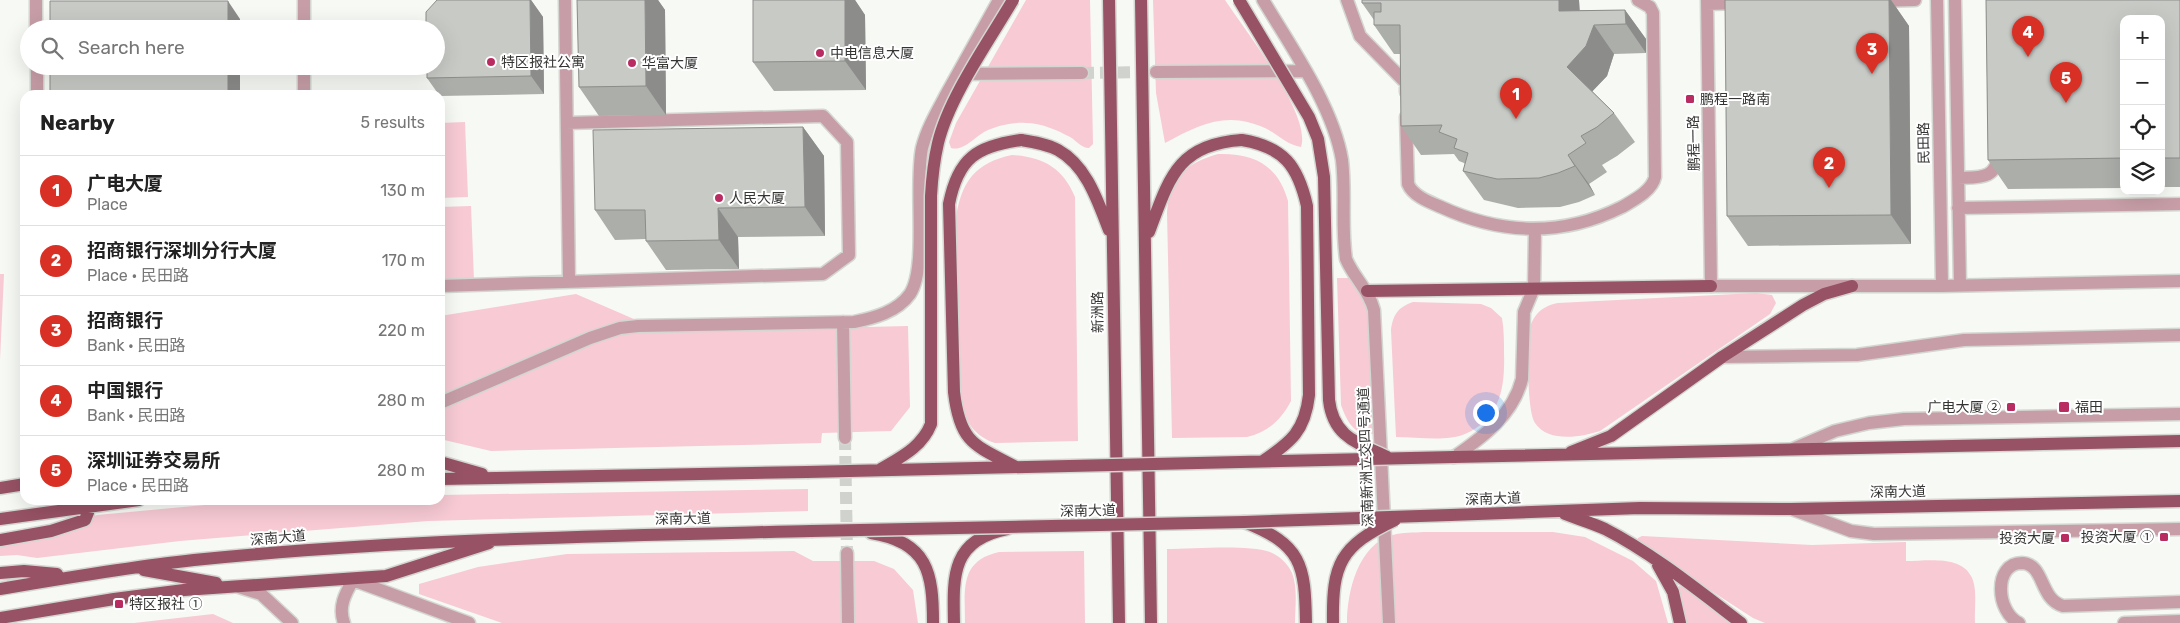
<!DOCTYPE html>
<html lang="en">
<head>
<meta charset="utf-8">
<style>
  body { margin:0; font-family:Rubik,"Noto Sans SC",sans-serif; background:#f6f6f6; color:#222 }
  .controls { position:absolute; right:15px; top:15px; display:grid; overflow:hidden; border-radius:10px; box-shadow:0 5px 20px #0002 }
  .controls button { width:45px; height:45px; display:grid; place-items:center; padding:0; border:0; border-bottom:1px solid #e0e0e0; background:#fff; color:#222; font:25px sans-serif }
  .you { position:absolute; left:1485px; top:412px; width:18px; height:18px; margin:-12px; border:4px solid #fff; border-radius:50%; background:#1a73e8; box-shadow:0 0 0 8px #1a73e833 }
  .badge { display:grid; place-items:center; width:32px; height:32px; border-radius:50%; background:#d93025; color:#fff; font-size:16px; font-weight:700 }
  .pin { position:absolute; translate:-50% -41px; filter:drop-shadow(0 1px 2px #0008) }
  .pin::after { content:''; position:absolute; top:26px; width:18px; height:15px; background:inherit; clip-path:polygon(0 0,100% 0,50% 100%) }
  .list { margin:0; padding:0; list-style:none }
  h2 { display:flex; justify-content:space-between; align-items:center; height:65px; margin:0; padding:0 20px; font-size:21px }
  h2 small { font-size:16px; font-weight:400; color:#767676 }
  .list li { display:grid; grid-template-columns:32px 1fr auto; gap:15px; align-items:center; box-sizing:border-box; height:70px; padding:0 20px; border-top:1px solid #e0e0e0 }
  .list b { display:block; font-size:19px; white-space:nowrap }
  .list p { margin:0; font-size:16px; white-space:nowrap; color:#767676 }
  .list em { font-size:16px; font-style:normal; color:#767676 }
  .icon { flex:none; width:28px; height:28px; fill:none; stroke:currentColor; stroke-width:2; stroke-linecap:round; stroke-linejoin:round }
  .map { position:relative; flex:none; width:2180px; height:623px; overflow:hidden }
  .search { position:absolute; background:#fff; box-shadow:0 5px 20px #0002; left:20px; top:20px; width:425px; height:55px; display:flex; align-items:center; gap:12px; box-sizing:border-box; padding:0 18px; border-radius:28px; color:#767676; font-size:19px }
  .panel { position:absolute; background:#fff; box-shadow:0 5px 20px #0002; left:20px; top:90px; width:425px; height:415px; border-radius:15px }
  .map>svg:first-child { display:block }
</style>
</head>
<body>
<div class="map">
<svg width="2180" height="623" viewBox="0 0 2180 623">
  <rect width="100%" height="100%" fill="#f7f9f5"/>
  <!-- green -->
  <path fill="#f7cad4" d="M1026 0H1090L1093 144 1089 148C1081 148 1077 141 1070 137 1057 130 1041 123 1026 123 1014 122 999 125 988 130 976 135 964 152 951 148L949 142 956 123Z
    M1153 0H1225C1244 29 1312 115 1301 147 1288 145 1278 135 1267 129 1228 110 1200 124 1165 143L1156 93Z
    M465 122 468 197 440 198V123Z
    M1218 154C1254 153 1278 165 1288 201L1291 401C1281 420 1268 432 1247 437L1172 438 1167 212C1170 178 1186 163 1218 154Z
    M1012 155C1043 157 1063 168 1075 197L1078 441 995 443C975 436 967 424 961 404L956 217C962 181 975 163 1012 155Z
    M471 206 474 280 440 281V207Z
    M0 274H4L0 360Z
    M1337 278H1349L1356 282 1367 298 1371 328 1373 434C1353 435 1347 421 1341 405Z
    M1756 293 1772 295 1776 303 1770 314 1600 431C1582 437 1548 443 1535 423 1527 410 1528 356 1528 338 1530 319 1538 307 1558 303Z
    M576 294 664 332 908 326 910 407 891 431 822 433 821 443 491 451 440 439V316Z
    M1413 302 1481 304 1491 308 1502 318C1504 330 1504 341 1504 353 1505 386 1501 419 1465 434 1446 442 1417 437 1396 437L1391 330C1393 315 1398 307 1413 302Z
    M808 489V511L428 521 180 541 37 558 17 555 0 556V539L97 515 248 501 440 500V495Z
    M1424 532H1553L1585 537 1633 561 1656 581 1668 623H1347C1347 592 1358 544 1393 535 1402 532 1414 533 1424 532Z
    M1642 536 1812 545 1906 542V561C1926 561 1960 555 1971 576 1978 588 1974 610 1975 623H1765L1753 618 1642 546 1637 542 1638 538Z
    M1167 549C1193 549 1247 544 1270 552 1280 556 1288 564 1292 573 1298 589 1295 607 1295 623H1167Z
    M794 551 813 561H874L894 569 913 590 918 623H502L419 594V584L478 567 567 554Z
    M1084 551 1085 623H965C965 590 959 561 999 552Z
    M1679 586 1683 587 1735 623H1687L1676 590Z
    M213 614 233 623H134Z"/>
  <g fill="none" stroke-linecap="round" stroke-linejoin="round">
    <!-- minor-tunnel -->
    <path stroke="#d0d2ce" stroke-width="12" stroke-dasharray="12 6" stroke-linecap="butt" d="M1082 73 1156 72
      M845 438 847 553"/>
    <!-- minor casing -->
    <g stroke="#d4d6d2" stroke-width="15">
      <path id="minor" d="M36 0V29
        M565 0 569 282
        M1263 0C1291 47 1333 106 1342 160 1346 193 1341 226 1346 259 1354 278 1369 290 1374 310L1389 623
        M1347 0 1360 36 1406 83V92
        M1707 0 1711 286H1942L2180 281
        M1937 0 1942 286
        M1955 0 1960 285
        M1875 1 1915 0
        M1707 4 1742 3
        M304 29V0
        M37 66V95
        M1156 72 1306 71
        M959 74 1082 73
        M304 95V66
        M1406 117 1408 184C1413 196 1429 202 1441 207 1502 235 1562 237 1622 207 1634 200 1652 191 1655 177L1653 13 1650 7 1638 0
        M1958 178C1979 177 1996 180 1999 154
        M1958 208 2180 204
        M440 286 823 274 849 255 847 142 823 116 567 123
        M843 322 845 438
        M1722 357 1857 355 1964 340 2180 335
        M440 403 590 338 620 328 638 326 854 322C874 318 897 312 910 294 928 266 914 186 922 148 927 128 938 110 947 93 964 62 982 31 999 0
        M1793 449 1835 431 1869 423 1904 419 2180 414
        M1454 457C1483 437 1513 415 1522 379L1524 312 1534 288 1535 230
        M1794 510 1851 531 1874 534 2180 529
        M847 553 848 623
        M239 587 261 594 292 623
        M344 623C338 607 345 594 353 580L469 623
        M2019 623C1996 612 1993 563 2022 563 2045 564 2039 599 2063 606L2180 602
        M2124 623 2180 621"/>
    </g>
    <!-- major casing -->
    <g stroke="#d4d6d2" stroke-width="15">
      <path id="major" d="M1109 0 1119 623
        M1141 0 1151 623
        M1021 140C1034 142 1047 144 1058 150 1087 166 1098 202 1109 230
        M1149 232C1169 179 1177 144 1242 140
        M1367 291 1711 286
        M1571 452 1611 436 1722 357 1803 305 1824 294 1852 286
        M1454 457 2180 441
        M440 462 482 474
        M440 479 807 472
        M0 488 25 484
        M1565 514C1578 519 1592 523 1605 529 1652 553 1699 591 1741 623
        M1450 515 1640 508 1791 509 2180 501
        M0 519 139 500
        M1244 522C1302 545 1305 564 1306 623
        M871 533C928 542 933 573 933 623
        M0 540 51 531 85 520 91 505
        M1658 565 1673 592 1680 623
        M144 570 216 583
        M0 573 24 571 57 574
        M0 589C65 578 129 567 194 560 399 539 605 536 811 531
        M0 618 114 599 184 590 386 576 489 543
        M954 623C953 576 951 540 1007 529"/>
    </g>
    <!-- minor -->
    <use href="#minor" stroke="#c79ea7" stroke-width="12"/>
    <!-- major -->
    <use href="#major" stroke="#975265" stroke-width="12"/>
    <!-- major-bridge casing -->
    <g stroke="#d4d6d2" stroke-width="15" stroke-linecap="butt">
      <path id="major-bridge" d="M1239 0 1309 117 1318 139 1324 177 1329 400C1333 437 1358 443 1387 457
        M1242 140C1284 147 1298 166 1307 206L1309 395C1305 431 1291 442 1263 461
        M1016 467C974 445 960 443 954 392L949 204C958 158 977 146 1021 140
        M881 469C901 457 922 447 931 424V196C932 178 934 160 938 143 949 97 989 41 1013 0
        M807 472 1454 457
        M811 531 1244 522 1450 515
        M1333 623C1332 564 1340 546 1395 520"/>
    </g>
    <!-- major-bridge -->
    <use href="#major-bridge" stroke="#975265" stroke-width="12"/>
  </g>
  <!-- wall -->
  <path fill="#acaeaa" d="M437 0H531L543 17 544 94 440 96V95H439L427 78Z
    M577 0H658L665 10 666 115 599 116 579 87Z
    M753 0H855L865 15 866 90 774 91 753 62Z
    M1362 0H1579L1580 10H1625L1646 39V53L1614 54 1607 76 1592 91 1614 113 1635 142 1617 156 1602 165 1607 172 1589 184 1595 195 1579 202 1560 207 1518 208 1484 200 1463 171 1465 164 1464 163 1459 161 1454 154 1421 155 1401 126 1400 54H1394L1374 25V20L1362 3Z
    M1725 0H1891L1909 26 1911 244 1748 246 1727 216Z
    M1986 0H2180V187H2161V19H2124V188L2008 189 1988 160Z
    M240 66V95H51L50 94Z
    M803 127 824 156 825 236 738 237 739 269 666 270 646 241V239L615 240 595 210Z"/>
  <!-- shaded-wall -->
  <path fill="#8c8d8b" d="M530 0H531L543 17 544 94 531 76Z
    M645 0H658L665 10 666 115 646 86Z
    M845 0H855L865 15 866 90 845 61Z
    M1559 0H1579L1580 40 1559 11Z
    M1889 0H1891L1909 26 1911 244 1891 215Z
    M228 1 240 19V29H228Z
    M1625 10 1646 39V53L1626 24Z
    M1594 25 1614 54 1607 76 1588 96 1567 67Z
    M228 66H240V95H228Z
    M803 127 824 156 825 236 805 207Z
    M1568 155 1589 184 1595 195 1575 166Z
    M718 208 738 237 739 269 719 240Z"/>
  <!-- building -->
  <path fill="#c8cac6" stroke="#8c8d8b" d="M437 0H530L531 76 427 78V66H436V29H426V12Z
    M577 0H645L646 86 579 87Z
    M753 0H845V61L753 62Z
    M1362 0H1559V11L1625 10 1626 24 1594 25 1586 46 1567 67 1614 113 1597 127 1581 136 1586 143 1568 155 1575 166 1558 173 1539 178 1497 179 1463 171 1468 153 1454 148 1457 139 1439 132 1442 125 1401 126 1400 25H1374V12H1381V3H1362Z
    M1725 0H1889L1891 215 1727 216Z
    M1986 0H2180V158H2161V19H2124V158L1988 160Z
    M50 1H228V29H50Z
    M50 66H228V94H50Z
    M803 127 805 207 718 208 719 240 646 241 645 210H595L593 130Z"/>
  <!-- markers -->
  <g fill="#b92c61" stroke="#fff" stroke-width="2">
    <circle cx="820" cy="53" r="5"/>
    <circle cx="491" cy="62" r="5"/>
    <circle cx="632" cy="63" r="5"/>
    <rect x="1685" y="94" width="10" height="10" rx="2.5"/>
    <circle cx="719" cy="198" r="5"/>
    <rect x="2006" y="402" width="10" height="10" rx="2.5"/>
    <rect x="2058" y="401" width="12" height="12" rx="2.5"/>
    <rect x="2159" y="532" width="10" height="10" rx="2.5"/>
    <rect x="2060" y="533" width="10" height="10" rx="2.5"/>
    <rect x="114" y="599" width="10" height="10" rx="2.5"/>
  </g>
  <g text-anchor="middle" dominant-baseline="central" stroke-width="4" stroke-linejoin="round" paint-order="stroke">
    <!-- poi labels -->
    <g font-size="14" fill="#343533" stroke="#fff" text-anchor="start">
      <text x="830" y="53">中电信息大厦</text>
      <text x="501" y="62">特区报社公寓</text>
      <text x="642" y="63">华富大厦</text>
      <text x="1700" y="99">鹏程一路南</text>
      <text x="729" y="198">人民大厦</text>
      <text x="2001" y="407" text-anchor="end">广电大厦 ②</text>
      <text x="2075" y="407">福田</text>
      <text x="2154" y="537" text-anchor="end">投资大厦 ①</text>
      <text x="2055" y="538" text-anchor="end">投资大厦</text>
      <text x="129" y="604">特区报社 ①</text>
    </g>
    <!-- street labels -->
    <g font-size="14" fill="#343533" stroke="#fff">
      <text transform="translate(1694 143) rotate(-91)">鹏程一路</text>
      <text transform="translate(1924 143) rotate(-91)">民田路</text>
      <text transform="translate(1098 312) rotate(-91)">新洲路</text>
      <text transform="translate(1366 457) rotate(-92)">深南新洲立交四号通道</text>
      <text transform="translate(1898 492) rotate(-1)">深南大道</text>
      <text transform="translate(1493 499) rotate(-2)">深南大道</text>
      <text transform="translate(1088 511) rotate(-1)">深南大道</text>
      <text transform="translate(683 519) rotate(-1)">深南大道</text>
      <text transform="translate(278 538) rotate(-5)">深南大道</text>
    </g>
  </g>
</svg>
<div class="controls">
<button>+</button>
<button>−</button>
<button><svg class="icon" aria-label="locate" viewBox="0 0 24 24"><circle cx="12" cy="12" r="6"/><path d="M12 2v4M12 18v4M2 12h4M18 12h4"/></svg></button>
<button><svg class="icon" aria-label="layers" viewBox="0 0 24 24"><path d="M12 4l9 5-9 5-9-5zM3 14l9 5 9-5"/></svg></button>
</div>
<div class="you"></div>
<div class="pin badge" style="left:1516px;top:119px">1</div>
<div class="pin badge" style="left:1829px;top:188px">2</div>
<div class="pin badge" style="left:1872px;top:74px">3</div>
<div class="pin badge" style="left:2028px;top:57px">4</div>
<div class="pin badge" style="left:2066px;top:103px">5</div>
<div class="search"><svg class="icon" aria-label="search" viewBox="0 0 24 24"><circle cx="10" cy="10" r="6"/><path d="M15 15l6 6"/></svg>Search here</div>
<section class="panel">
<h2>Nearby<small>5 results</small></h2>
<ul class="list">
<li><span class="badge">1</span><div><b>广电大厦</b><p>Place</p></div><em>130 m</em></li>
<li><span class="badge">2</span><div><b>招商银行深圳分行大厦</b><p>Place · 民田路</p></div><em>170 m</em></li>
<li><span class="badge">3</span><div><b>招商银行</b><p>Bank · 民田路</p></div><em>220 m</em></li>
<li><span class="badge">4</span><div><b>中国银行</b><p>Bank · 民田路</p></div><em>280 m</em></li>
<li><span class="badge">5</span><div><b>深圳证券交易所</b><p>Place · 民田路</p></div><em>280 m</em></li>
</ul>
</section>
</div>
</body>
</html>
